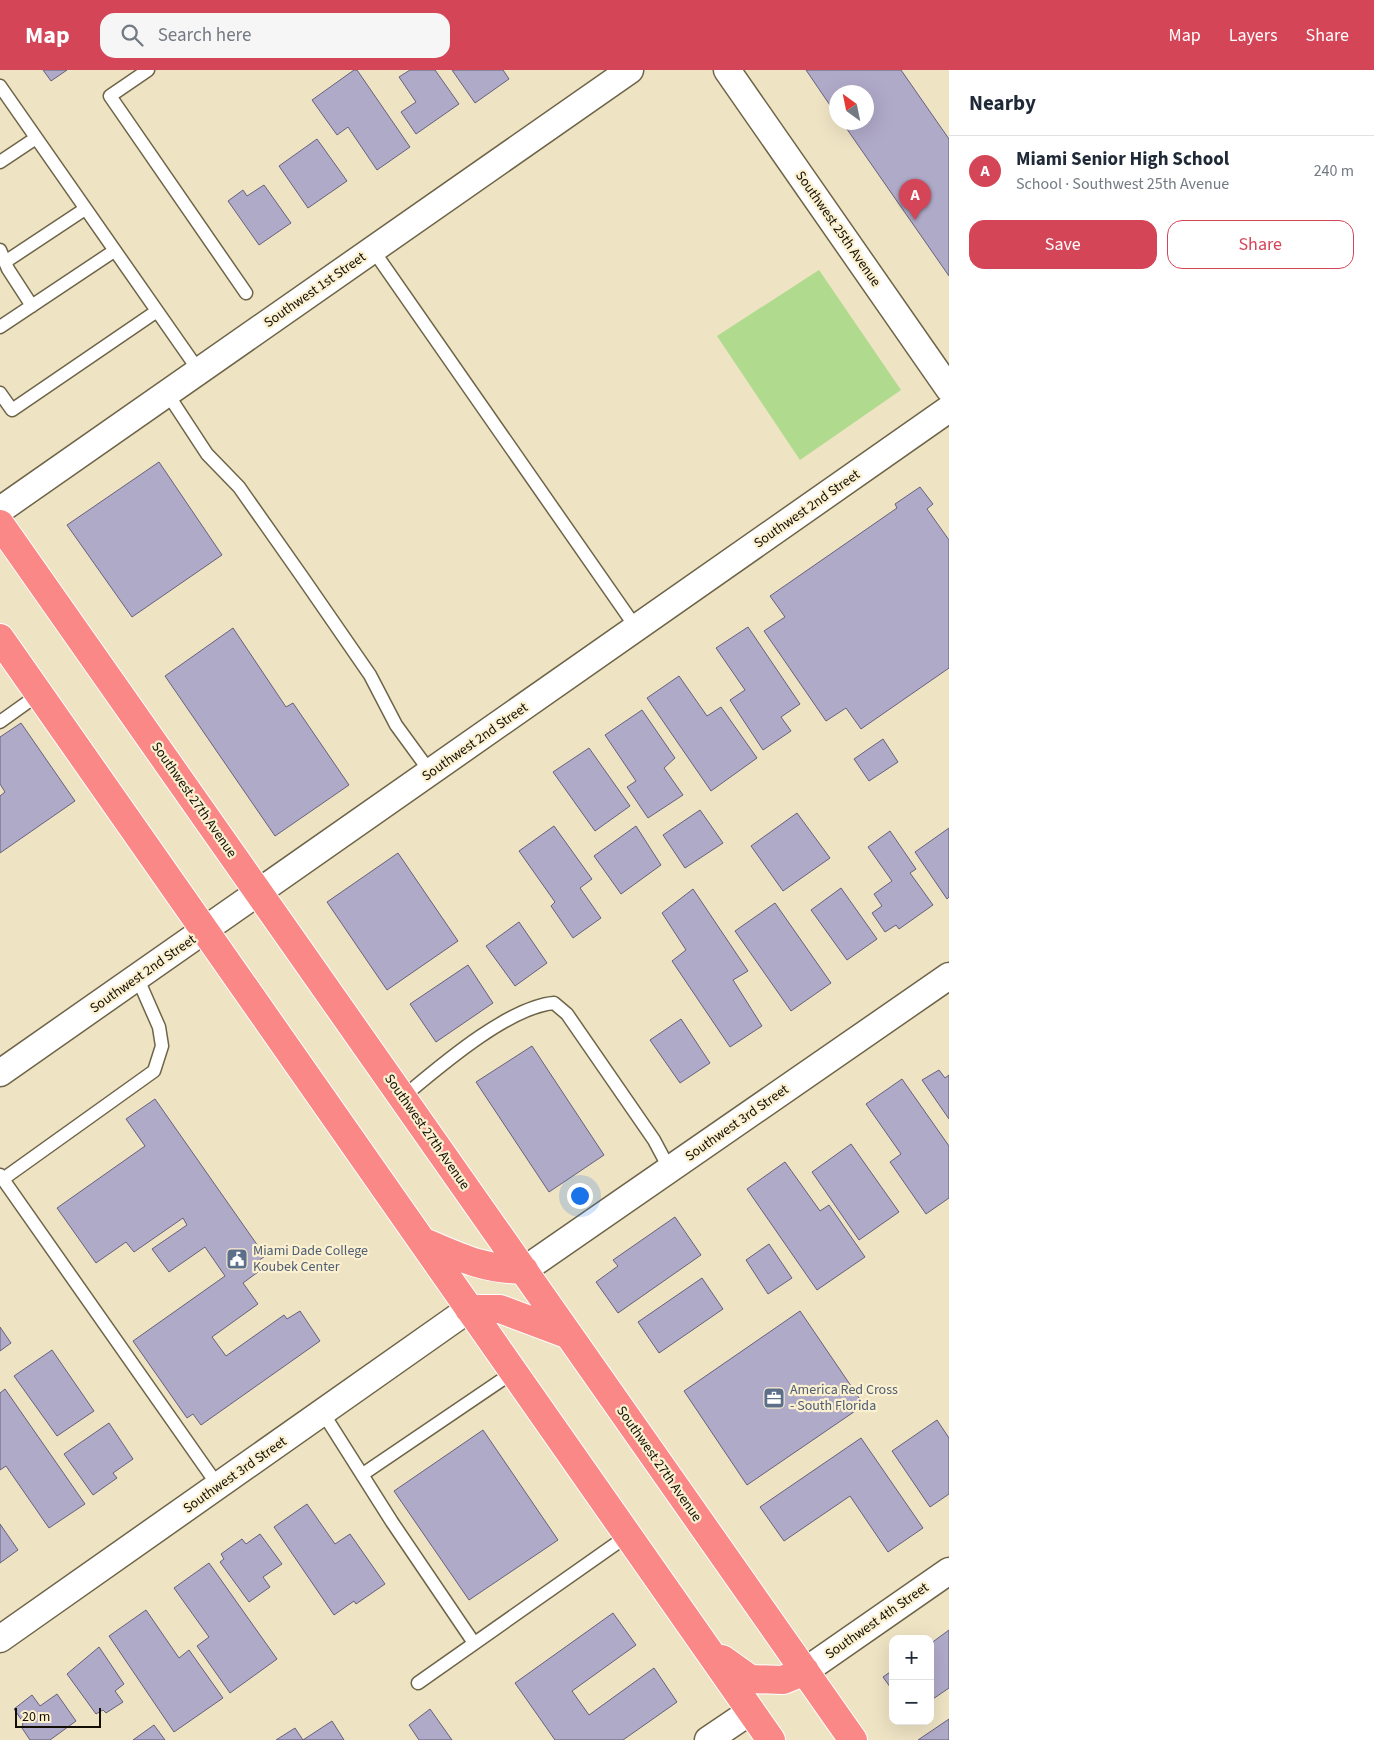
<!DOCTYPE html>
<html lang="en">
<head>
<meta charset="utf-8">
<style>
  body { margin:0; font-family:"Source Sans 3",sans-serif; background:#f6f6f7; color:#1f2937 }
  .controls { position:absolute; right:15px; bottom:15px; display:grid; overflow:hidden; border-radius:10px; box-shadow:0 5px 20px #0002 }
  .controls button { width:45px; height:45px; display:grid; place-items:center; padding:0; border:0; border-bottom:1px solid #e0e1e3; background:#fff; color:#1f2937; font:25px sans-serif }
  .compass { position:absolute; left:829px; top:15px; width:45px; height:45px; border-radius:50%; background:#fff; box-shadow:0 5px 20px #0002; rotate:327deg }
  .scale { position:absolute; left:15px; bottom:12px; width:86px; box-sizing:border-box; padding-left:5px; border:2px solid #120e04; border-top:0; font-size:14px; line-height:18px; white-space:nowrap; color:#120e04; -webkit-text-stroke:4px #fbf0d0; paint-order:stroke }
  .you { position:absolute; left:579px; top:1125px; width:18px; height:18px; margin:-12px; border:4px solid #fff; border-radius:50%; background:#1a73e8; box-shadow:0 0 0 8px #1a73e833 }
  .badge { display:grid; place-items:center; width:32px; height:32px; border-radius:50%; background:#d54558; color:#fff; font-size:16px; font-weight:700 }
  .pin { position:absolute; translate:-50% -41px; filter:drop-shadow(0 1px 2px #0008) }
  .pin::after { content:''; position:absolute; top:26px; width:18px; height:15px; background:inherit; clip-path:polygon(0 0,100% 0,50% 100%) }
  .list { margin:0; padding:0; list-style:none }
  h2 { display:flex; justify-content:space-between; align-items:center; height:65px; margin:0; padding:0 20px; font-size:21px }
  h2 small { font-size:16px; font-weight:400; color:#747a83 }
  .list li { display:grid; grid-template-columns:32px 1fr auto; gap:15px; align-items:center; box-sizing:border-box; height:70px; padding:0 20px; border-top:1px solid #e0e1e3 }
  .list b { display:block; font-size:19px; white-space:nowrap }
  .list p { margin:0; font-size:16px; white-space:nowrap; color:#747a83 }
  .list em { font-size:16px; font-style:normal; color:#747a83 }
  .actions { display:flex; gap:10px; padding:15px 20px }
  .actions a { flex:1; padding:11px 0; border:1px solid #d54558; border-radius:15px; text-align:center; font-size:18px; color:#d54558 }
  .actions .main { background:#d54558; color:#fff }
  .icon { flex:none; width:28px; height:28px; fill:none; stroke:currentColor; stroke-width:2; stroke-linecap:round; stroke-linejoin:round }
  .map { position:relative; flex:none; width:949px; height:1670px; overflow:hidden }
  header { display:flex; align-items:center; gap:30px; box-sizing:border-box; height:70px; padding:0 25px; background:#d54558; color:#fff }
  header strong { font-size:24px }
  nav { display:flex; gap:28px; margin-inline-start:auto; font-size:18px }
  .search { width:350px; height:45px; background:#f6f6f7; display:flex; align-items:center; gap:12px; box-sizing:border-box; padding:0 18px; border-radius:15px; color:#747a83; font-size:19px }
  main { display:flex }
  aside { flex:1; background:#fff }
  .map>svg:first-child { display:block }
</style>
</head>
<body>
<header>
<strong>Map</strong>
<div class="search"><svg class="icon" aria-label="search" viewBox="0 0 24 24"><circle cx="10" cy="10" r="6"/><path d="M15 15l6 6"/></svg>Search here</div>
<nav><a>Map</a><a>Layers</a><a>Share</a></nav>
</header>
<main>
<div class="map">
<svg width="949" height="1670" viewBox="0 0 949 1670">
  <rect width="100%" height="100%" fill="#eee3c3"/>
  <!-- green -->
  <path fill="#b0da8d" d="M819 200 901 320 800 390 717 266Z"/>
  <!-- building -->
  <path fill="#b0aac9" stroke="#66617c" d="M43 0H67L51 11Z
    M354 0H357L410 77 377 100 348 57 337 65 312 30Z
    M410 0H435L459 34 416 64 401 42 416 32 399 7Z
    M452 0H503L509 9 475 33Z
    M806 0H901L949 69V206L842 52H866V22H836V44Z
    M317 69 347 111 308 138 279 96Z
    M264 115 291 153 259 175 228 131 243 120 247 126Z
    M159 392 222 485 132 547 67 455Z
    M920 417 933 434 927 439 949 470V598L861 659 846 638 826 651 764 561 785 547 770 526 897 438 895 434Z
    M748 557 800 634 781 647 791 661 763 680 730 630 745 620 716 578Z
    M233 558 286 637 293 633 349 715 275 766 165 606Z
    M679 606 707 646 721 637 757 688 711 721 647 628Z
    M642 640 675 688 664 698 683 725 648 748 627 717 636 711 605 665Z
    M21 653 75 731 0 783V726L5 722 0 714V667Z
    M883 669 898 692 869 711 854 689Z
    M589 678 630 736 595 761 553 702Z
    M700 740 723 773 685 798 663 765Z
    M797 743 830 788 783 821 751 776Z
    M554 756 592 809 580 818 601 848 573 868 551 836 555 832 519 781Z
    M636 756 661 795 621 824 594 786Z
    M949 758V827L947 829 915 782Z
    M890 761 916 799 910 803 933 835 899 859 896 855 885 862 872 843 882 836 874 824 892 811 868 777Z
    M398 783 458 871 387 920 327 832Z
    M841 818 877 869 847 890 811 840Z
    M693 819 748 901 733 910 762 956 730 977 672 891 686 880 662 843Z
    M775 833 831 913 791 941 735 861Z
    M519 852 547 893 515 916 486 876Z
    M468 895 493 933 436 972 410 934Z
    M681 949 710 993 680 1013 650 970Z
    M532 976 604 1085 549 1122 476 1012Z
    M939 1000 945 1008 949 1005V1049L922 1010Z
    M902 1009 949 1076V1128L926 1144 890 1092 901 1084 866 1034Z
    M155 1029 265 1186 253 1195 258 1202 243 1213 258 1234 212 1267 226 1286 284 1245 287 1249 300 1241 320 1271 201 1355 193 1344 187 1348 133 1271 225 1206 205 1177 169 1202 152 1179 187 1155 183 1148 134 1182 126 1172 96 1193 57 1138 145 1076 126 1049Z
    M851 1074 899 1142 859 1170 812 1102Z
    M785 1092 820 1141 829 1135 865 1187 817 1220 747 1119Z
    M675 1147 701 1185 618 1243 596 1212 618 1196 613 1190Z
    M769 1174 792 1208 768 1224 746 1190Z
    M702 1208 723 1239 659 1283 638 1252Z
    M800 1241 864 1335 747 1415 684 1321Z
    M0 1257 11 1273 0 1281Z
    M52 1280 94 1341 57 1366 14 1306Z
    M5 1319 85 1434 49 1458 6 1396 0 1400V1323Z
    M937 1350 949 1368V1424L930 1437 892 1381Z
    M109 1353 133 1389 113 1403 117 1408 93 1425 64 1384Z
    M483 1360 558 1470 469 1530 394 1421Z
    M861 1368 923 1458 888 1482 850 1426 784 1471 760 1437Z
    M307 1434 335 1474 350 1464 385 1514 356 1534 354 1531 334 1545 274 1457Z
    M0 1454 18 1480 0 1493Z
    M260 1464 282 1494 263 1507 270 1517 249 1532 220 1492 224 1489 221 1484 242 1469 246 1474Z
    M209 1493 277 1589 230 1623 197 1576 209 1567 174 1518Z
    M146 1540 179 1588 189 1580 223 1628 174 1662 109 1566Z
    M613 1543 636 1575 572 1621 589 1645 654 1598 677 1632 623 1670H555L515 1613Z
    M949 1560V1618L930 1631V1574Z
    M99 1577 124 1614 115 1621 123 1632 106 1643 103 1640 96 1644 67 1604Z
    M893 1600V1621L883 1607Z
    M57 1624 76 1651 50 1670H30L22 1658 23 1652 14 1639 32 1625 40 1636Z
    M430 1639 452 1670H419L409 1655Z
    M949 1649V1670H918Z
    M332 1651 344 1670H303Z
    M154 1655 165 1670H133Z
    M295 1658 303 1670H276Z"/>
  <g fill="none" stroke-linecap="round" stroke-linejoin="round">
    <!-- lane casing -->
    <g stroke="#6e6448" stroke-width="15">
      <path id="lane" d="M148 0 110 26 246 223
        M0 16 199 301
        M0 92 36 68
        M0 180 8 199 32 236
        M373 180 637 559
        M5 192 85 139
        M0 257 114 181
        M0 323 12 340 157 241
        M167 323 207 384 239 417 303 508 370 605 396 655 431 703
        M0 652 39 624
        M403 1027C439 997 508 937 554 933L567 944 654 1070 670 1100
        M0 1105 219 1417
        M3 1109 154 1001 162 976 159 957 137 907
        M323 1343 392 1452 474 1573
        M363 1404 512 1303
        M418 1613 627 1466"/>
    </g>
    <!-- street casing -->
    <g stroke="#6e6448" stroke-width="29">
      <path id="street" d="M727 0 949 319
        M0 440 630 0
        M0 1003 949 339
        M524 1200 949 906
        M0 1569 469 1239
        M805 1601 949 1501
        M708 1670 751 1641"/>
    </g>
    <!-- highway casing -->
    <g stroke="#fff" stroke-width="30">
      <path id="highway" d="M0 454 853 1670
        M0 568C257 936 514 1303 771 1670
        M424 1172C461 1188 483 1199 524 1200
        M469 1239H500L569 1265
        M722 1589 750 1609 783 1610 805 1601"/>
    </g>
    <!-- lane -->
    <use href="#lane" stroke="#fff" stroke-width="12"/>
    <!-- street -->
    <use href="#street" stroke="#fff" stroke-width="26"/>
    <!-- highway -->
    <use href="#highway" stroke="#f98887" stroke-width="28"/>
  </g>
  <!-- icons -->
  <defs>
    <g id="civic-square" transform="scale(1.125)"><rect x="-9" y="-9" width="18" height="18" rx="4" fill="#5c6f8a" stroke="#fbf0d0"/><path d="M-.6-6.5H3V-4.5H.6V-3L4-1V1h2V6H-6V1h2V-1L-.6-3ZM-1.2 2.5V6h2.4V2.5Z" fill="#fff"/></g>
    <g id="office-square" transform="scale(1.125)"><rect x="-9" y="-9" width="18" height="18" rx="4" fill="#5c6f8a" stroke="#fbf0d0"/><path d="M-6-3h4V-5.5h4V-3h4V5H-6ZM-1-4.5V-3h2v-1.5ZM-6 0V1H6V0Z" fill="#fff"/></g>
  </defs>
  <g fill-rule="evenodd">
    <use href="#civic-square" x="237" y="1189"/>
    <use href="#office-square" x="774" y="1328"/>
  </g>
  <g text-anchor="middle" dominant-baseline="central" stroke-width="4.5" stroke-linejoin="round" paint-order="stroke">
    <!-- street labels -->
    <g font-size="14" fill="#120e04" stroke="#fbf0d0">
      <text transform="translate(838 159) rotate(55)">Southwest 25th Avenue</text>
      <text transform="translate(315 220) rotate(-35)">Southwest 1st Street</text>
      <text transform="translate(807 439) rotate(-35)">Southwest 2nd Street</text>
      <text transform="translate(475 672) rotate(-35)">Southwest 2nd Street</text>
      <text transform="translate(194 730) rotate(55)">Southwest 27th Avenue</text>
      <text transform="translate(143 904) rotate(-35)">Southwest 2nd Street</text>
      <text transform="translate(737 1053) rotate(-35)">Southwest 3rd Street</text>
      <text transform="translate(427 1062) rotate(55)">Southwest 27th Avenue</text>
      <text transform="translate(659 1394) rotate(55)">Southwest 27th Avenue</text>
      <text transform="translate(235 1405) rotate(-35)">Southwest 3rd Street</text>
      <text transform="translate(877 1551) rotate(-35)">Southwest 4th Street</text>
    </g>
    <!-- service labels -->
    <g font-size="14" fill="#4e5e75" stroke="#fbf0d0" text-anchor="start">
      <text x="253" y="1181">Miami Dade College<tspan x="253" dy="16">Koubek Center</tspan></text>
      <text x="790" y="1320">America Red Cross<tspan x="790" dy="16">- South Florida</tspan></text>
    </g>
  </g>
</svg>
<div class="controls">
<button>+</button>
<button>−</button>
</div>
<svg class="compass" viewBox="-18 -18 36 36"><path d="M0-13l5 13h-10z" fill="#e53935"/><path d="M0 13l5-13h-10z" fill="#747a83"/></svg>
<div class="scale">20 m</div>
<div class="you"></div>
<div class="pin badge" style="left:915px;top:150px">A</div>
</div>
<aside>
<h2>Nearby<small></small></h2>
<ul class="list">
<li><span class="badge">A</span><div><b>Miami Senior High School</b><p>School · Southwest 25th Avenue</p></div><em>240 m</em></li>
</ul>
<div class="actions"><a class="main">Save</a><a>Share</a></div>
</aside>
</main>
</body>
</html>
